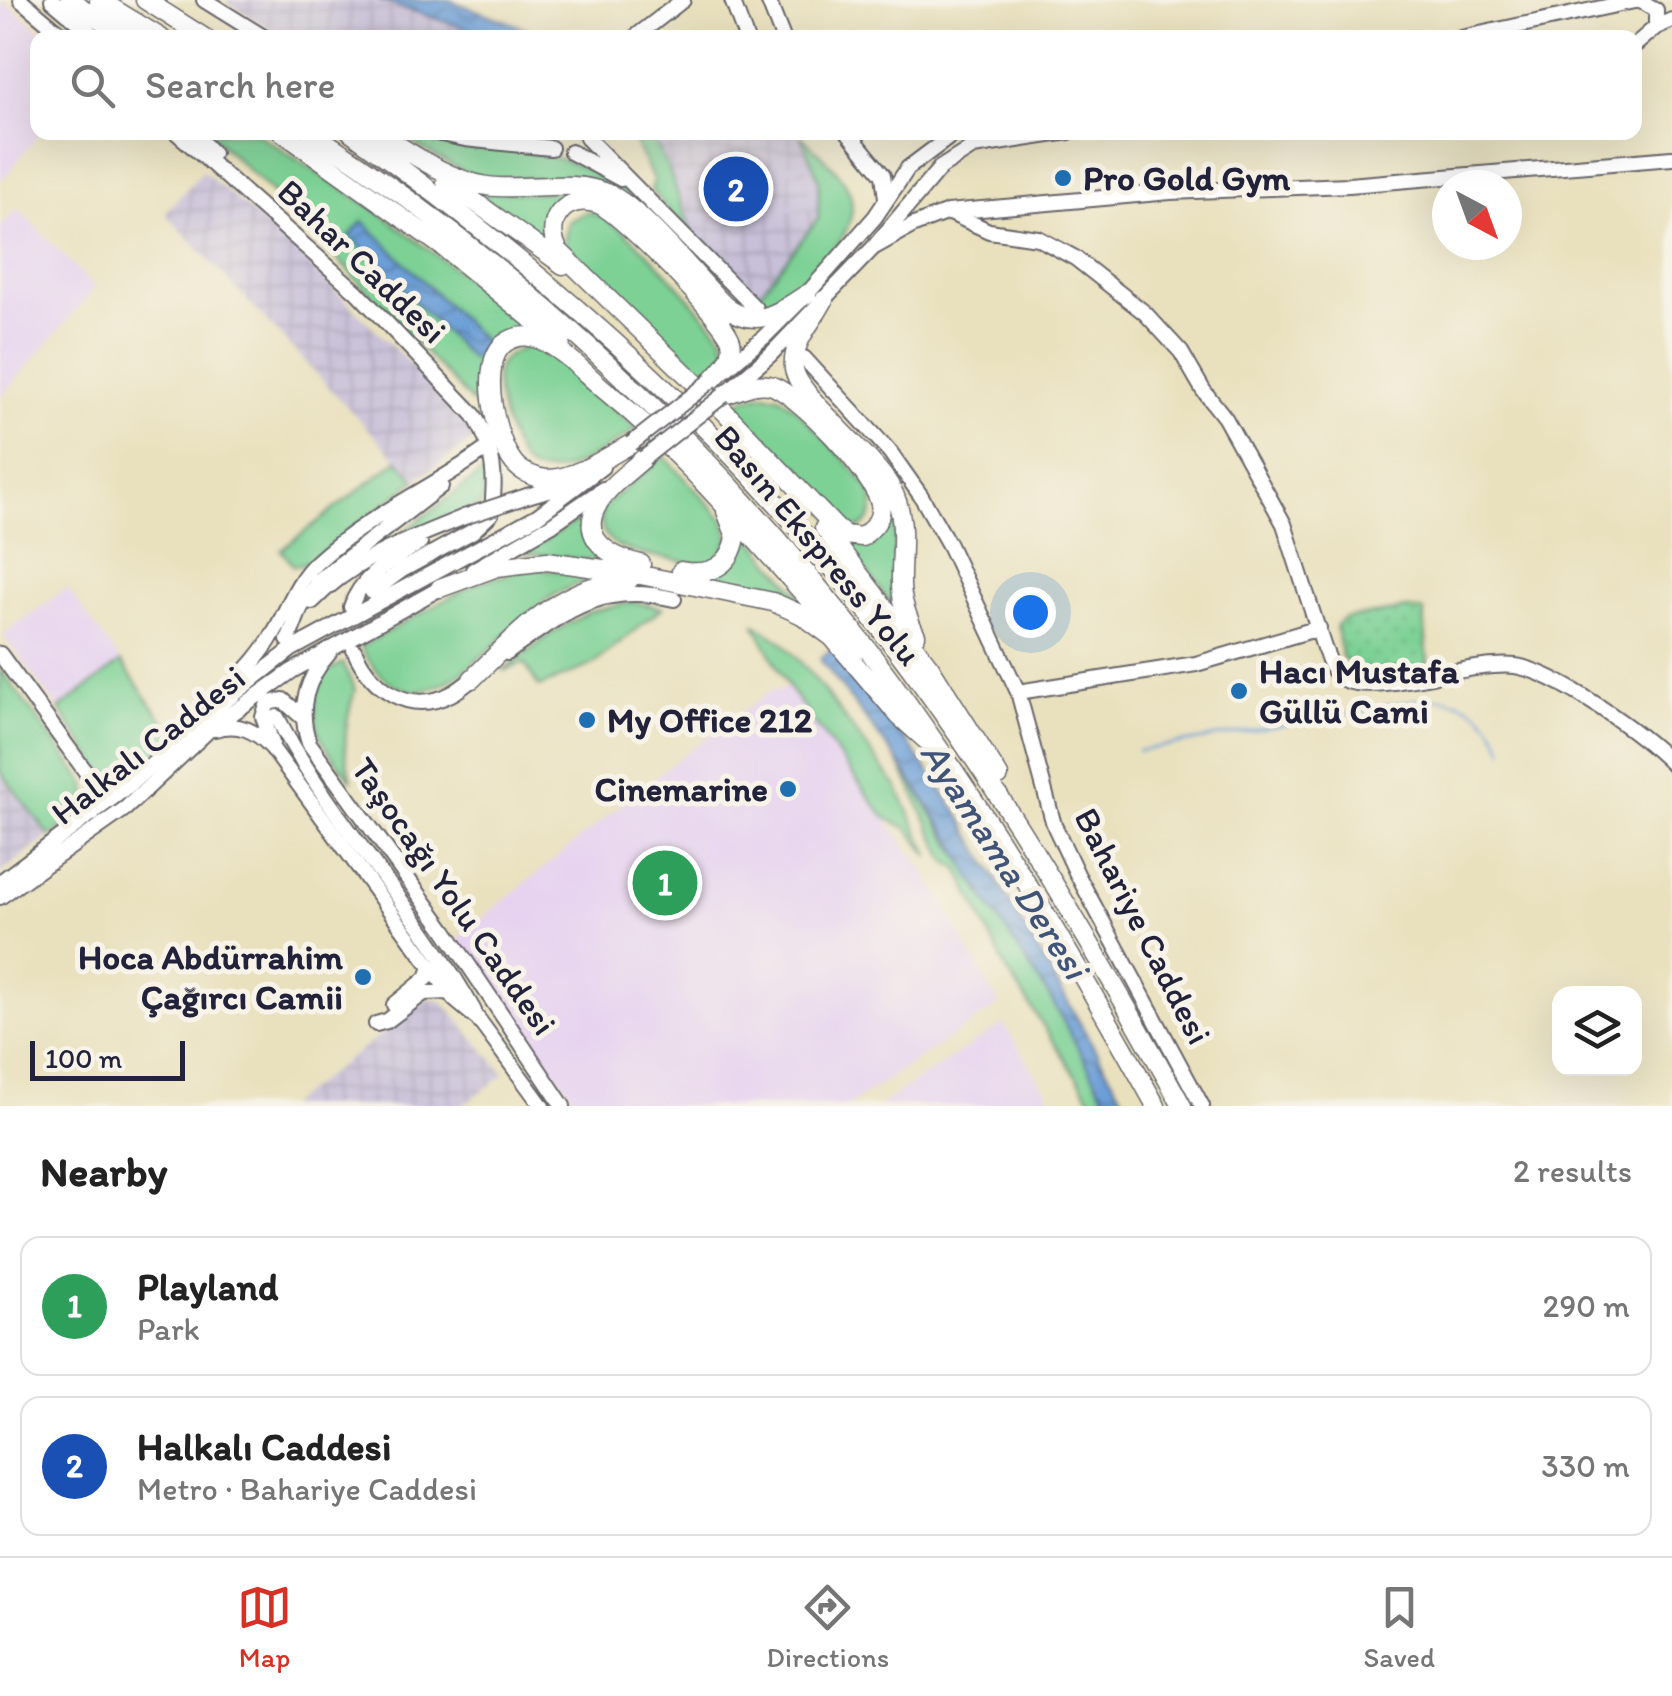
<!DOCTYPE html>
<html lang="en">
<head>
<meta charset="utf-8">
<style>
  body { margin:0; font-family:Itim,sans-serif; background:#f2f2f2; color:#222 }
  .controls { position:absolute; right:30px; bottom:30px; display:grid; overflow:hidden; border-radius:20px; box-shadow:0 10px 40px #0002 }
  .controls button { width:90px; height:90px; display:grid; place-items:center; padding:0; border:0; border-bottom:2px solid #e0e0e0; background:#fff; color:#222; font:50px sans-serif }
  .compass { position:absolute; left:1432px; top:170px; width:90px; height:90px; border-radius:50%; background:#fff; box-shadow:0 10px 40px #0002; rotate:139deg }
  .scale { position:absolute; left:30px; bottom:25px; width:155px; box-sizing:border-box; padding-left:10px; border:5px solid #22223b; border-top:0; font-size:28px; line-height:35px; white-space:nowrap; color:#22223b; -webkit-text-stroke:8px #f7f3e8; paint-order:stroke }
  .you { position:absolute; left:1030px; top:612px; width:35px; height:35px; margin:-25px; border:8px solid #fff; border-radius:50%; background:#1a73e8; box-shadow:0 0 0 15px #1a73e833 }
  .badge { display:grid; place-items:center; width:65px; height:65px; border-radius:50%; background:#d93025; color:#fff; font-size:32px; font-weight:700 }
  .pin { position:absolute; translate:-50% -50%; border:5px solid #fff; box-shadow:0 2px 10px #0006 }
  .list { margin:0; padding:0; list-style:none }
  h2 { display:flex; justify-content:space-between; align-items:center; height:130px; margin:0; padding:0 40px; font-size:42px }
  h2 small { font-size:32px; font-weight:400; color:#767676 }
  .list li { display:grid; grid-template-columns:65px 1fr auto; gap:30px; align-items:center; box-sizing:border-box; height:140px; margin:0 20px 20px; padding:0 20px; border:2px solid #e0e0e0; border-radius:20px }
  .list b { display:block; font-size:38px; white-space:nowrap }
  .list p { margin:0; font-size:32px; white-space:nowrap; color:#767676 }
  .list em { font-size:32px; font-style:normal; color:#767676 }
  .icon { flex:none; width:55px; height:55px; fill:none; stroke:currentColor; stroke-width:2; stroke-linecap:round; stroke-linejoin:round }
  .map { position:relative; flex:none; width:1672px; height:1106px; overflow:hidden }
  .search { position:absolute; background:#fff; box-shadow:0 10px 40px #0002; left:30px; right:30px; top:30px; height:110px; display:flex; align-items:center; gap:25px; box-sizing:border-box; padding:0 35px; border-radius:20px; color:#767676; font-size:38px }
  .sheet { height:450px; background:#fff }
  nav { display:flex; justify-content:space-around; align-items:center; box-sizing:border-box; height:140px; border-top:2px solid #e0e0e0; background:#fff; font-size:28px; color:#767676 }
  nav a { display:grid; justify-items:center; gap:5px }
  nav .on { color:#d93025 }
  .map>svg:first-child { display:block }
</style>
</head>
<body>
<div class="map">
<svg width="1672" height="1106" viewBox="0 0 1672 1106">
  <defs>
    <pattern id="industrial-grid" width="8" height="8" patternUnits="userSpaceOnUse" patternTransform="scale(2.5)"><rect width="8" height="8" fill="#c8bfd8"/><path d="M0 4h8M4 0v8" fill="none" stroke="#aca4ba"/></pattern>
    <pattern id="park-dots" width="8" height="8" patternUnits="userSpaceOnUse" patternTransform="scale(2.5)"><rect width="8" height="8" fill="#7dd195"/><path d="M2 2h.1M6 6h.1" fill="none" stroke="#6cb381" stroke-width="1.8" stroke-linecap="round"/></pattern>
    <pattern id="water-waves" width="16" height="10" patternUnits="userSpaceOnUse" patternTransform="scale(2.5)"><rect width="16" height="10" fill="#6c9fd7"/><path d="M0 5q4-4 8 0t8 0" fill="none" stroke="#5881b0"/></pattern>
  </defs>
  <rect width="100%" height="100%" fill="#f7f3e8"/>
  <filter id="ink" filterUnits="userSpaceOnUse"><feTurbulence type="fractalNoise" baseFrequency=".01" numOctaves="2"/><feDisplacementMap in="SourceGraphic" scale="20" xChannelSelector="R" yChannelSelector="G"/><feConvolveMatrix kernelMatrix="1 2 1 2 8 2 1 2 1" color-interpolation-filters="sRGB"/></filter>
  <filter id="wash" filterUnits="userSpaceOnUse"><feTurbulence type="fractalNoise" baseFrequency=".0048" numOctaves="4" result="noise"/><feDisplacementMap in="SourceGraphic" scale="40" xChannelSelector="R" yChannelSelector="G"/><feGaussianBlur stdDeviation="2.25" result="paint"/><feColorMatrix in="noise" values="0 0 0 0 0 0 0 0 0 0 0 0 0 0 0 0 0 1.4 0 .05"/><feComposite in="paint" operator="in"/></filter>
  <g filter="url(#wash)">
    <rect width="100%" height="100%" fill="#e9e1be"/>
    <!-- built -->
    <path fill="#e6d2f0" d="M3 1 48 37 38 38V132L40 133 0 182V5Z
      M18 209 95 288 0 398V227Z
      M67 588 121 662 59 709 3 635Z
      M789 688 925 872 999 1005 847 1106H580L457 939 675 761 769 692Z
      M1003 1024 1056 1106H879Z"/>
    <!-- industrial -->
    <path fill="url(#industrial-grid)" d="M228 0H379L493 37H284L226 2Z
      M797 132 819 179 818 219 754 300 694 240 669 170 650 133Z
      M203 171 295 250 470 424 478 436 416 480 165 213Z
      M0 771 50 836 0 873Z
      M429 998 443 1002 505 1074 462 1106H287Z"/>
    <!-- railway -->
    <path fill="#c8bfd8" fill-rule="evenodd" d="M814 161 818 208 670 225 677 216 674 184 668 176ZM807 169 809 202 747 207V197L752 195 751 187H745V176ZM736 178 739 209 685 214 683 183Z"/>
    <!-- grass -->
    <path fill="#7dd195" stroke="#507a68" stroke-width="2.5" fill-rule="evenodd" d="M209 133H256L383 215 534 329C476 339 478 359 490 411L483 414 294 213ZM362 222H363L486 344 350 236Z
      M420 133C503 154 569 142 637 202L634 204 590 179 488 178 468 174 412 143Z
      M630 133H650L669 170 694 240 651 190 654 181Z
      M800 135C817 152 842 171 850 194 864 238 798 286 771 312L754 300 818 219 819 179Z
      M476 192H578L551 206 542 229 544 241Z
      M586 212C624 215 694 305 722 335L726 347 724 361 702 377 569 253 564 243 568 222Z
      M533 347 549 351 637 429C616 442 578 469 555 471 550 472 536 472 532 470 513 462 496 398 496 378 497 358 516 348 533 347Z
      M764 394 779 396 793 406C809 424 867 478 873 498 874 505 872 516 868 521 860 532 850 529 839 525L730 407 745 398Z
      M664 456 724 520 729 538C725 547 722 558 711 562 699 567 683 561 672 559 641 554 591 551 603 507Z
      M398 460 416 480 314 560 294 566 281 550Z
      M486 470 483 504 376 552Z
      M895 510V608L843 543C865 548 889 536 891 512Z
      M582 518 589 519 604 557 602 562 523 553Z
      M739 523 811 609 698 578 714 576Z
      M530 568 604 575C583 581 564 588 546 600 490 639 419 752 360 647L478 582Z
      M633 602 662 608 592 665 539 687 524 663 503 671 552 633 589 612Z
      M754 623 781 641 808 670 897 787 930 857 908 829 884 817 789 688Z
      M121 662 175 737 132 777 102 772 59 709Z
      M343 663 355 690C345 722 341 749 352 781 320 742 304 723 324 673Z
      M0 669 86 784 88 810 50 836 0 771Z
      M898 761 1051 999 1110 1106H1096L1006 969 958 869 946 861Z"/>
    <!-- park -->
    <path fill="url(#park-dots)" stroke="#507a68" stroke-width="2.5" d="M1407 609 1424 611 1428 666 1360 672 1342 657 1336 625 1344 619Z"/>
    <!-- water -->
    <path fill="url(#water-waves)" stroke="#476089" stroke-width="2.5" d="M379 0H449L549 37H493Z
      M363 221 486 344 472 360 350 236Z
      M833 648 885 711 958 813 1128 1106H1110L1051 999 970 876 954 843 898 761 820 659Z"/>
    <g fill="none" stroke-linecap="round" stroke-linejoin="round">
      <!-- stream -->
      <path stroke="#6c9fd7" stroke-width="2.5" d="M1347 714C1411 703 1473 672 1504 750
        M1138 751 1329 717"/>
    </g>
  </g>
  <g filter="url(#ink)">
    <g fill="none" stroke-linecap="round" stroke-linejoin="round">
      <!-- major casing -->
      <g stroke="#686569" stroke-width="18">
        <path id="major" d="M21 0 66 38
          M52 0 97 38
          M204 0 265 38
          M732 0 746 38
          M768 0 783 38
          M634 38 683 0
          M1461 38 1639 0 1656 10V27
          M1634 46 1656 27 1672 20
          M176 132 357 292 474 415C493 445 497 480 491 514L473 531 402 570 372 592
          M192 132 213 153
          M431 132 465 139 551 148
          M848 132 883 175 886 198
          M587 138 755 308
          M571 152 621 179
          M948 212 989 231 1038 238 1075 258 1145 313 1181 352 1203 390 1225 418 1284 524 1324 648C1329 659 1333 675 1345 680 1379 695 1471 661 1515 666 1557 672 1641 733 1672 764
          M873 248 914 225 948 212 1170 192 1349 185 1672 158
          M804 358 890 452 921 496 949 545 1018 692 1054 825 1077 874 1202 1106
          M724 371 764 337 807 294 875 217 908 168 956 132
          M728 391 770 355 873 248 940 168 973 147 1069 132
          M527 496 575 482
          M473 570 551 525 603 489
          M312 602C354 558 409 540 464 517
          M351 607C361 575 392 560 420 543
          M288 640 301 607 319 580 441 486
          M354 650C371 688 409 716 451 694 461 689 469 681 478 675
          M330 652C306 679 297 708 309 743L445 930 563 1106
          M507 653C564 612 601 581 674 599
          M0 654 86 772 92 785 93 814
          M235 682C249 667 263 652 273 634 288 610 295 582 317 562 368 515 434 488 489 447
          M1018 692 1196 664 1319 628
          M277 717C331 822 417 908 474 1011
          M215 729C238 722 256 730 272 748L454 999 478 1019 542 1106
          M272 743 263 717 268 703 283 700 302 717
          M86 772 110 785 126 788
          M0 882 126 788 201 720 292 649 537 516 602 467
          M0 897 126 808 209 730 292 671 446 585
          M394 1005 427 978 431 967
          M376 1024 387 1021 424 993 449 992"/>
      </g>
      <!-- highway casing -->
      <g stroke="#686569" stroke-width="21">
        <path id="highway" d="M69 0 130 38
          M99 0 161 38
          M145 0 205 38
          M282 132 443 247 561 343
          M311 132C524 271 715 449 869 651 977 794 1069 949 1156 1106
          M351 132C510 245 659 371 788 516 945 693 1068 899 1182 1106
          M377 132C410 153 449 180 487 186 527 192 571 177 609 194 643 210 696 277 725 306 756 331 779 312 807 294
          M446 181 563 265
          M824 300C813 322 791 342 794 369 798 396 872 455 890 486 909 519 900 549 901 584 901 602 908 619 916 635
          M712 380C722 369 735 358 731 341 725 319 620 212 598 204 565 193 542 222 559 251L725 412 836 528 845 535 862 537C873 528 883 519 880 504 875 476 797 391 769 385 754 382 739 391 724 395
          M631 444C607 457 575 479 547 479 535 478 521 472 514 463 495 440 478 362 505 343 516 335 529 335 541 340 567 352 586 375 607 392 701 468 772 564 856 650
          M824 528 930 667 999 776
          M641 564C612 558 577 539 598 504 608 486 629 472 644 458
          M681 571C709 576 731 567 736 537L726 511
          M440 588 497 567 547 561 631 573 773 602 802 615 832 637 899 716 927 741
          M472 679C518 634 560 584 629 580"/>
      </g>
      <!-- major -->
      <use href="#major" stroke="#fff" stroke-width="14"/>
      <!-- highway -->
      <use href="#highway" stroke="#fff" stroke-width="18"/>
      <!-- major-bridge casing -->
      <g stroke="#686569" stroke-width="18" stroke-linecap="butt">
        <path id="major-bridge" d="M631 444 712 380
          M644 458 724 395
          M464 517 527 496"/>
      </g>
      <!-- major-bridge -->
      <use href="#major-bridge" stroke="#fff" stroke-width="14"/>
    </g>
  </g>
  <!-- markers -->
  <g fill="#1f6fb2" stroke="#f7f3e8" stroke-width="4">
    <circle cx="1063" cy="178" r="10"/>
    <circle cx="1239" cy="691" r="10"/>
    <circle cx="587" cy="720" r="10"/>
    <circle cx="788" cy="789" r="10"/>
    <circle cx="363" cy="977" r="10"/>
  </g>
  <g text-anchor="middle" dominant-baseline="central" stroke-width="10" stroke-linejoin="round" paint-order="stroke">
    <!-- poi labels -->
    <g font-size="35" font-weight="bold" fill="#22223b" stroke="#f7f3e8" text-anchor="start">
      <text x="1083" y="178">Pro Gold Gym</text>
      <text x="1259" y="671">Hacı Mustafa<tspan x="1259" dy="40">Güllü Cami</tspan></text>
      <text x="607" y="720">My Office 212</text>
      <text x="768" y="789" text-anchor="end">Cinemarine</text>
      <text x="343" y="957" text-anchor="end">Hoca Abdürrahim<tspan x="343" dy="40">Çağırcı Camii</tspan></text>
    </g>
    <!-- street labels -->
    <g font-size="35" fill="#22223b" stroke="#f7f3e8">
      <text transform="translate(362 261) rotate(44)">Bahar Caddesi</text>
      <text transform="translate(818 545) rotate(50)">Basın Ekspress Yolu</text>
      <text transform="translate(148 745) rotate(-38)">Halkalı Caddesi</text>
      <text transform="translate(454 896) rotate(55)">Taşocağı Yolu Caddesi</text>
      <text transform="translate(1143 926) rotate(63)">Bahariye Caddesi</text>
    </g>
    <!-- water labels -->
    <g font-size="38" font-style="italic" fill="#405479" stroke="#f7f3e8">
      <text transform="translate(1005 860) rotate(57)">Ayamama Deresi</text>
    </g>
  </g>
</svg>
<div class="controls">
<button><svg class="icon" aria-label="layers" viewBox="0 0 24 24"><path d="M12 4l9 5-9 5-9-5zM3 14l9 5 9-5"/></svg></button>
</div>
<svg class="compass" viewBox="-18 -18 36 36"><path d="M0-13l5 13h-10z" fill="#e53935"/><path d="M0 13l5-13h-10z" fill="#767676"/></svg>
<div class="scale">100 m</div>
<div class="you"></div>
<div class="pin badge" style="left:665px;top:883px;background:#2e9e5b">1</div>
<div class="pin badge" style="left:736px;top:189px;background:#1a4fb4">2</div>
<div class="search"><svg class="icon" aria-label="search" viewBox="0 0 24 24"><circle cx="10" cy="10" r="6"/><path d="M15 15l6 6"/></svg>Search here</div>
</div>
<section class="sheet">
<h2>Nearby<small>2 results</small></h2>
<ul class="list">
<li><span class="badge" style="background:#2e9e5b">1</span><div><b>Playland</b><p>Park</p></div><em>290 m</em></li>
<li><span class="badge" style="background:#1a4fb4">2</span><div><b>Halkalı Caddesi</b><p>Metro · Bahariye Caddesi</p></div><em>330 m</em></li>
</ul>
</section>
<nav>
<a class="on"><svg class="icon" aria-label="map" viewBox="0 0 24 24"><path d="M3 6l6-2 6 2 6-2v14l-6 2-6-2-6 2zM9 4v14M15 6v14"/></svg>Map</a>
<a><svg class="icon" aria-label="directions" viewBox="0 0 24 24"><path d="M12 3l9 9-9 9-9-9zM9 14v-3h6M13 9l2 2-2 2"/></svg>Directions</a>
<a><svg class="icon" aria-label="saved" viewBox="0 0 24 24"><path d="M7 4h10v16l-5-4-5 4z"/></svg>Saved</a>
</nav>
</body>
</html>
